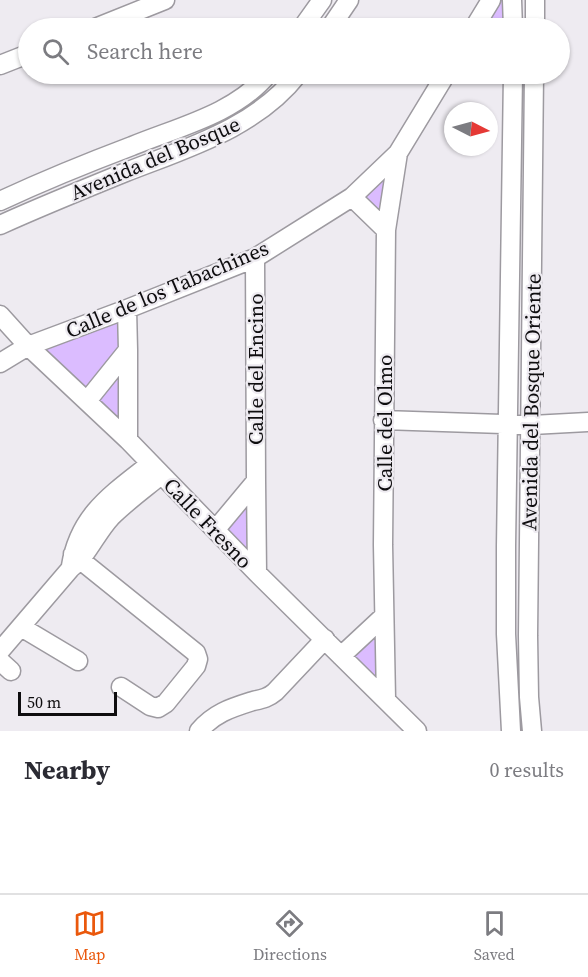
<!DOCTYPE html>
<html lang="en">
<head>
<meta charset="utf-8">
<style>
  body { margin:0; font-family:"Source Serif 4",serif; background:#f2f2f3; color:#2b2b33 }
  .compass { position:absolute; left:444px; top:102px; width:54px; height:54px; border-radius:50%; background:#fff; box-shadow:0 2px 4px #0004; rotate:96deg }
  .scale { position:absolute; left:18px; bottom:15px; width:99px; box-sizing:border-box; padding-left:6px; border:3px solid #0e0d0f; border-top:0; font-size:16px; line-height:21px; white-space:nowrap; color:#0e0d0f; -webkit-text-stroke:4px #eeebf1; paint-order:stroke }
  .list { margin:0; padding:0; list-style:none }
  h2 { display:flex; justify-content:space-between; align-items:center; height:78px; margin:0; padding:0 24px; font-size:26px }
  h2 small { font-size:20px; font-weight:400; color:#7c7c81 }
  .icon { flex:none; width:33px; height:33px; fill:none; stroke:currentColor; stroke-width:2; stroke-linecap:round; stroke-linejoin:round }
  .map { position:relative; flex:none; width:588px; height:731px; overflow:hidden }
  .search { position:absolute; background:#fff; box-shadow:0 2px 4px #0004; left:18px; right:18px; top:18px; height:66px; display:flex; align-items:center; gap:15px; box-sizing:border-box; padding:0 21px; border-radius:33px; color:#7c7c81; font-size:22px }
  .sheet { height:162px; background:#fff }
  nav { display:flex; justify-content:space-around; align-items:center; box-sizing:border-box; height:84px; border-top:2px solid #e1e1e2; background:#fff; font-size:16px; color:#7c7c81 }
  nav a { display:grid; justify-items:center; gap:3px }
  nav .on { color:#ea580c }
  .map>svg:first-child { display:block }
</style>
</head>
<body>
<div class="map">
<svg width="588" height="731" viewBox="0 0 588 731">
  <rect width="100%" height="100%" fill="#eeebf1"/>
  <!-- green -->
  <path fill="#dbbcff" d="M494 0H508L509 28H477Z
    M398 153 386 230 352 197Z
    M127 309 128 440 28 346Z
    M256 481 257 573 216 529Z
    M384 616 386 699 341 656Z"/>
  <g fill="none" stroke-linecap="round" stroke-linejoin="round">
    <!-- minor casing -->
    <g stroke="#9d9aa0" stroke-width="21">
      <path id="minor" d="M512 0 513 28
        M95 28 165 0
        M302 28 322 0
        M330 28 349 0
        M474 28 491 0
        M535 28V0
        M0 65 28 54
        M352 197 386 230 383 545 386 699
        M0 201C43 181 87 163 132 146 178 127 235 114 268 74
        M0 225C42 206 84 189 126 172 187 148 256 128 298 74
        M386 230 398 153
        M0 315 28 346 128 440 257 573 417 731
        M0 363 28 346 127 309 255 258 352 197 398 153 446 74
        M87 401 128 350 127 309
        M383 420 532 425 588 422
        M128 440V350
        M256 481 257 573
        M216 529 256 481 255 258
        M73 554 196 653 198 659 196 666 166 703 158 708 150 706 121 687
        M71 566C79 515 112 494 150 464
        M21 627 78 661
        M0 651 71 568C88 555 96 533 111 517 126 502 144 489 161 475
        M341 656 384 616
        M0 661 11 671
        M199 731C214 713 231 708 253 701 262 699 268 698 275 692L325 639
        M511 731 506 634V546L513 74
        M532 731 529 697 528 636 534 74"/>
    </g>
    <!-- minor -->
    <use href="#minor" stroke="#fff" stroke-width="18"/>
  </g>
  <g text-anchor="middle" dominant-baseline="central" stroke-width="4.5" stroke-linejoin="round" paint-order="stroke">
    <!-- street labels -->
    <g font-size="21" fill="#0e0d0f" stroke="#eeebf1">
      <text transform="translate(155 158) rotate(-23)">Avenida del Bosque</text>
      <text transform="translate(167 289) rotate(-23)">Calle de los Tabachines</text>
      <text transform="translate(255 369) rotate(-90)">Calle del Encino</text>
      <text transform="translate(531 402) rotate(-89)">Avenida del Bosque Oriente</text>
      <text transform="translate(384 423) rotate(-90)">Calle del Olmo</text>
      <text transform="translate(208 523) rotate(46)">Calle Fresno</text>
    </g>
  </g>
</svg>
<svg class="compass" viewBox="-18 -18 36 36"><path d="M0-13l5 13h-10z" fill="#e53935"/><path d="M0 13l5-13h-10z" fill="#7c7c81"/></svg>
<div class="scale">50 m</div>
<div class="search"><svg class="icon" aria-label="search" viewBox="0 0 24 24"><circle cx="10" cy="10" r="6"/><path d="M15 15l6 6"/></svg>Search here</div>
</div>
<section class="sheet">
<h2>Nearby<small>0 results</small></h2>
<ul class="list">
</ul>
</section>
<nav>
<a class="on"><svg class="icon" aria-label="map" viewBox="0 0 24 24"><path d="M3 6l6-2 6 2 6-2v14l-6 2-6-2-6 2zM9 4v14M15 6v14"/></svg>Map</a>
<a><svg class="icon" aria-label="directions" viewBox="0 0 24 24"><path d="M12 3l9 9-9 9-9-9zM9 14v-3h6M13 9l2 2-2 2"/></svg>Directions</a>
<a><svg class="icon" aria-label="saved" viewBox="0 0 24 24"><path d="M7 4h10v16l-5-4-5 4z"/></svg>Saved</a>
</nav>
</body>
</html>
